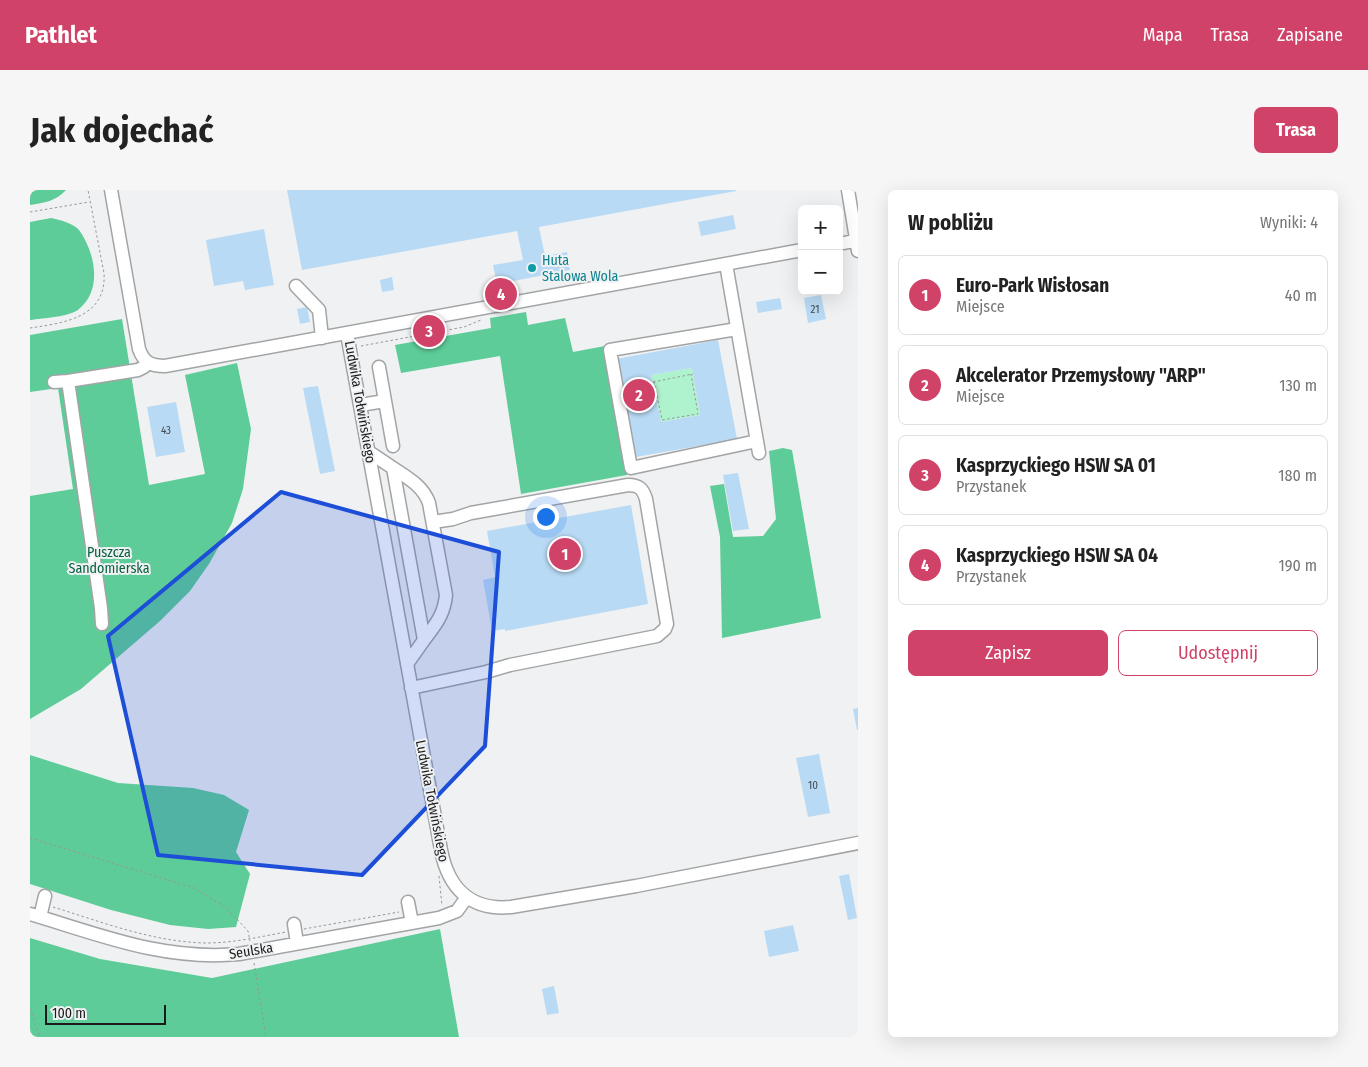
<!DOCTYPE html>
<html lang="pl">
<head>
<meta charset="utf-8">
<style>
  body { margin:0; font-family:"Fira Sans Condensed",sans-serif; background:#f6f6f6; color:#222 }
  .controls { position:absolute; right:15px; top:15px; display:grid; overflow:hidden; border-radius:8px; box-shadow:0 5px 20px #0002 }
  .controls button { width:45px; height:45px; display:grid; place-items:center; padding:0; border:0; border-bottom:1px solid #e0e0e0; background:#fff; color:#222; font:25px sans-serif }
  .scale { position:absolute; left:15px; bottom:12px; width:121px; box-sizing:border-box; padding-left:5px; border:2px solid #1b1b1c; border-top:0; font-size:14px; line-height:18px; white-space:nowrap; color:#1b1b1c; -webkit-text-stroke:4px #eff1f2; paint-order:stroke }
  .you { position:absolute; left:515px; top:326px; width:18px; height:18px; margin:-12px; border:4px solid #fff; border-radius:50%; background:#1a73e8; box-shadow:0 0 0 8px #1a73e833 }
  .badge { display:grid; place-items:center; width:32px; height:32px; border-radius:50%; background:#d14268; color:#fff; font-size:16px; font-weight:700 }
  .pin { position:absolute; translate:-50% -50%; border:2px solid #fff; box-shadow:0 1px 5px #0006 }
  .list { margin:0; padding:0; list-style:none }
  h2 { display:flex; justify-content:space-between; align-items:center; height:65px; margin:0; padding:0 20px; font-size:21px }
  h2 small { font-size:16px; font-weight:400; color:#767676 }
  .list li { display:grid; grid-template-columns:32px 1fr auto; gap:15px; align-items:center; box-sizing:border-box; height:80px; margin:0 10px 10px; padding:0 10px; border:1px solid #e0e0e0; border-radius:8px }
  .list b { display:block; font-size:19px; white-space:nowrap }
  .list p { margin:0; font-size:16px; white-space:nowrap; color:#767676 }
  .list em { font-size:16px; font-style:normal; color:#767676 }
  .actions { display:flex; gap:10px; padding:15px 20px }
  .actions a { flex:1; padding:11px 0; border:1px solid #d14268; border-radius:8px; text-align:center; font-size:18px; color:#d14268 }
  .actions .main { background:#d14268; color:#fff }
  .map { position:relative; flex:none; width:828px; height:847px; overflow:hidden; border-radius:8px }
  header { display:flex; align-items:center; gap:30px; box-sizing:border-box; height:70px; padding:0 25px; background:#d14268; color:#fff }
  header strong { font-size:24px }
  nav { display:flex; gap:28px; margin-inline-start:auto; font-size:18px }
  .intro { display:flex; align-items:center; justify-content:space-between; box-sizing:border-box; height:120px; padding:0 30px }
  h1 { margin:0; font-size:35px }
  .button { padding:12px 22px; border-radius:8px; background:#d14268; color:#fff; font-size:18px; font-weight:700 }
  main { display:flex; gap:30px; padding:0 30px }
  aside { flex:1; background:#fff; border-radius:8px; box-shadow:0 5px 20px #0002 }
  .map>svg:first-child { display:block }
</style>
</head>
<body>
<header>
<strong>Pathlet</strong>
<nav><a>Mapa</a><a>Trasa</a><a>Zapisane</a></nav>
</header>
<div class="intro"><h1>Jak dojechać</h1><a class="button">Trasa</a></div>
<main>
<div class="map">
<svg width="828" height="847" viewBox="0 0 828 847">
  <rect width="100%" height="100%" fill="#eff1f2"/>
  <!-- green -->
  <path fill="#aff2ce" d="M662 178 670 225 631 232 621 185Z"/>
  <!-- forest -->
  <path fill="#5ecc98" d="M0 0H36C26 11 14 13 0 15Z
    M21 28C30 30 43 33 49 40 65 62 73 100 49 119 40 127 13 128 0 130V32Z
    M496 122 498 135 535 128 543 162 575 156 597 285 491 304 470 166 371 183 365 155 461 138 460 128Z
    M92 129 119 295 175 284 155 185 207 173 221 239 213 299 202 333 179 374 160 401 130 431 51 499 0 529V306L43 299 28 198 0 202V145Z
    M753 258 762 260 791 428 692 448 690 347 680 296 694 294 703 347 733 346 746 329 739 261Z
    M0 565 88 593 163 598 194 605 219 620 206 662 220 684 206 737 178 739 140 735 81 720 0 694Z
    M410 739 429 847H0V748L70 769 182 788Z"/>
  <!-- building -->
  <path fill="#b9daf5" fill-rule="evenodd" d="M257 0H706V1L509 37 515 66 537 62 540 80 467 94 463 75 493 70 487 41 272 80Z
    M703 25 706 39 671 46 668 32Z
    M234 39 244 95 215 100 213 91 184 96 176 50Z
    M362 87 364 100 352 102 350 90Z
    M791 105 796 129 778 133 774 108Z
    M750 108 752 119 728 123 726 112Z
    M277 117 280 132 270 134 267 119Z
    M688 150 707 249 606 267 586 169ZM662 178 670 225 631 232 621 185Z
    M288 196 305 281 290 284 273 198Z
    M146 212 155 262 126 267 117 217Z
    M708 283 719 339 703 341 693 285Z
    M601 315 618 414 475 441V439L462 441 453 390 465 387 457 341Z
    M828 518V540H827L823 519Z
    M789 564 800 623 778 627 766 568Z
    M819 684 827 728 818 730 809 686Z
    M763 735 769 761 739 767 734 741Z
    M524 796 529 823 517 825 512 799Z"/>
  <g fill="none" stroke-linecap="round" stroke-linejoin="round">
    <!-- minor casing -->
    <g stroke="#a2a4a5" stroke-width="15">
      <path id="minor" d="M81 0 109 159C114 173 121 176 135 176L772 60
        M818 0 828 61
        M809 54 828 50
        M696 74 729 263
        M266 96 289 120 292 148
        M707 139 580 160 601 278 727 251
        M317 144 411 660C418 697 440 721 481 717L606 696 828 653
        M349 177 363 256
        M24 192 38 191
        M330 215 355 211
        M339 262 363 278 394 450 377 474
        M363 278C378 288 393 296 399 313L416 405C414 425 406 434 394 450
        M72 434 71 418 38 191 108 180 114 177 117 172
        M381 498 456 482 480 475 627 446 635 439 637 434 616 309C613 299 609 295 598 295L441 323 423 329 403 332
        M378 712 382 733
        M0 724C71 745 133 771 209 764L409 728 427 721 437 707
        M10 727 15 706
        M264 734 267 753"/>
    </g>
    <!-- path -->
    <path stroke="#969798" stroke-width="1" stroke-dasharray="2.5 2.5" stroke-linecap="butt" d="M0 22 59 12
      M0 138C33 133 77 128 74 83L58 0
      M331 156 434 137 451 130
      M624 191 632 230 668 224 661 184
      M623 192 663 184
      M0 648 164 698 192 715 203 725 218 741 220 751
      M409 686 412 716
      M23 717C72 732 123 752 176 753 203 753 229 747 256 742
      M274 739 369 722
      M224 773 236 847
      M0 819 10 847"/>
    <!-- minor -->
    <use href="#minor" stroke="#fff" stroke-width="12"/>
  </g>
  <!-- marked area -->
  <path fill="#1d4ed8" fill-opacity="0.2" stroke="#1d4ed8" stroke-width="4" stroke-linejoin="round" d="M251 302 469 362 455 556 332 685 128 665 78 446Z"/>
  <!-- markers -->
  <circle fill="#0f9aa8" stroke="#eff1f2" stroke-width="2" cx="502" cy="78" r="5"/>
  <g text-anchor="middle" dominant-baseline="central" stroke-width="4" stroke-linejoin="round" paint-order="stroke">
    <!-- number labels -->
    <g font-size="11" fill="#424b52">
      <text x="785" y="119">21</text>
      <text x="136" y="240">43</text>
      <text x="783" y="595">10</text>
    </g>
    <!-- culture labels -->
    <g font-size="14" fill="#0d838f" stroke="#eff1f2" text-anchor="start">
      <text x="512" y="70">Huta<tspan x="512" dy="16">Stalowa Wola</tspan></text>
    </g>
    <!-- street labels -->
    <g font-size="14" fill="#1b1b1c" stroke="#eff1f2">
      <text transform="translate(330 212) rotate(80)">Ludwika Tołwińskiego</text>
      <text transform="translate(402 611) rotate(79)">Ludwika Tołwińskiego</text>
      <text transform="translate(221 761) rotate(-9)">Seulska</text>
    </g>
    <!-- park labels -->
    <g font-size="14" fill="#08603f" stroke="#eff1f2">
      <text x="79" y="362">Puszcza<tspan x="79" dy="16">Sandomierska</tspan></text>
    </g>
  </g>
</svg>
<div class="controls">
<button>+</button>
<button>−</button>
</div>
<div class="scale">100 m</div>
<div class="you"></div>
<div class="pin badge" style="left:535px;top:364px">1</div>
<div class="pin badge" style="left:609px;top:205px">2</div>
<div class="pin badge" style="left:399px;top:141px">3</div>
<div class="pin badge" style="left:471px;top:104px">4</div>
</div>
<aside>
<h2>W pobliżu<small>Wyniki: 4</small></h2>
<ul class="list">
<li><span class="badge">1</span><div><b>Euro-Park Wisłosan</b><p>Miejsce</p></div><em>40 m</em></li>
<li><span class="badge">2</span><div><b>Akcelerator Przemysłowy &quot;ARP&quot;</b><p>Miejsce</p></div><em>130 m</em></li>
<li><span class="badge">3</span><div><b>Kasprzyckiego HSW SA 01</b><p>Przystanek</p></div><em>180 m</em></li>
<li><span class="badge">4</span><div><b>Kasprzyckiego HSW SA 04</b><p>Przystanek</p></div><em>190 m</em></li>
</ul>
<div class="actions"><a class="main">Zapisz</a><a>Udostępnij</a></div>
</aside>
</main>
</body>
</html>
